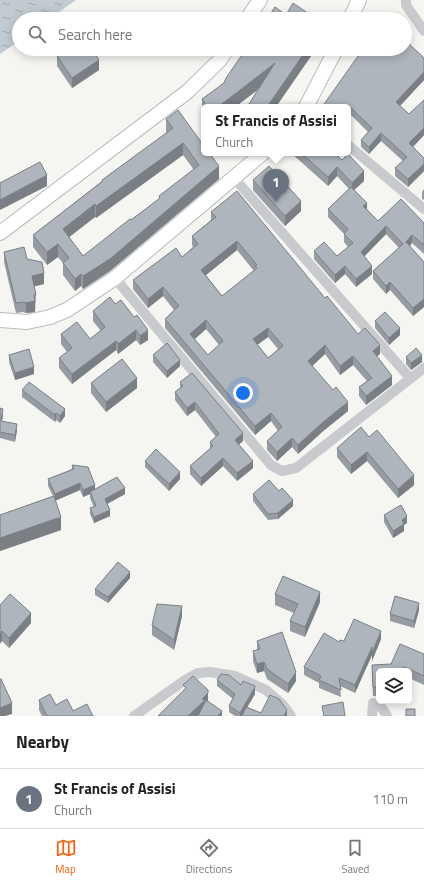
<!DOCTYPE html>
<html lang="en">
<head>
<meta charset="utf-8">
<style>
  body { margin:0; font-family:"Titillium Web",sans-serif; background:#f6f6f6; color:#222 }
  .controls { position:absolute; right:12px; bottom:12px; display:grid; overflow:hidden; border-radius:6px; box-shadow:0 2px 10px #0003 }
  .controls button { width:36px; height:36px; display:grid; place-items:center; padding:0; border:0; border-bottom:1px solid #e0e0e0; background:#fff; color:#222; font:20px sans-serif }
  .you { position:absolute; left:243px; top:393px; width:14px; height:14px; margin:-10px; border:3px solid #fff; border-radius:50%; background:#1a73e8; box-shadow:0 0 0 6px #1a73e833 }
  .badge { display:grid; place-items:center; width:26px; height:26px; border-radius:50%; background:#f26616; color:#fff; font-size:13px; font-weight:700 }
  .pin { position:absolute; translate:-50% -33px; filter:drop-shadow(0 1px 2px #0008) }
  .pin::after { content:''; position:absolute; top:21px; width:14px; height:12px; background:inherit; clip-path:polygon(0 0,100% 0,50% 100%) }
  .popup { position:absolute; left:201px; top:104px; width:150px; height:52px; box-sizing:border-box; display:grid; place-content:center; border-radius:6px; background:#fff; filter:drop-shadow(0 1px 3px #0005); font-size:13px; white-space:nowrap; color:#767676 }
  .popup b { font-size:15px; color:#222 }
  .popup::after { content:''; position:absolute; left:50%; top:100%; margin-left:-8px; border:8px solid transparent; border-top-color:#fff }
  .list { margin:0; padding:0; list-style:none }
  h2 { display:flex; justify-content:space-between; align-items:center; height:52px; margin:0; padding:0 16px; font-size:17px }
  h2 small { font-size:13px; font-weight:400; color:#767676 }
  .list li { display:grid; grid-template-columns:26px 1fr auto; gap:12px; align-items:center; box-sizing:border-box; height:60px; padding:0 16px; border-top:1px solid #e0e0e0 }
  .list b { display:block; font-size:15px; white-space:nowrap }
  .list p { margin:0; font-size:13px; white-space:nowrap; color:#767676 }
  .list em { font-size:13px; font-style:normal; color:#767676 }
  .icon { flex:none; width:22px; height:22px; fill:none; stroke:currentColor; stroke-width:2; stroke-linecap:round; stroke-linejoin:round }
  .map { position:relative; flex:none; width:424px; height:716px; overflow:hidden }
  .search { position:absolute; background:#fff; box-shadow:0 2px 10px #0003; left:12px; right:12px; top:12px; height:44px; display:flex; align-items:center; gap:10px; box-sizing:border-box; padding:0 14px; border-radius:22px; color:#767676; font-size:15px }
  .sheet { height:112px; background:#fff }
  nav { display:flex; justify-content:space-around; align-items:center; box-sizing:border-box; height:56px; border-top:1px solid #e0e0e0; background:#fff; font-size:11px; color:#767676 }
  nav a { display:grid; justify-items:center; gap:2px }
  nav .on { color:#f26616 }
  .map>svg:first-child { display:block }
</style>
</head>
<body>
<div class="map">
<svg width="424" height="716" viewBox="0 0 424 716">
  <defs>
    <pattern id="water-ripples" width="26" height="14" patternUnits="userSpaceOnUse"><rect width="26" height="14" fill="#c2cbd2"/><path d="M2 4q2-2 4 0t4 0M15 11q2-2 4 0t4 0" fill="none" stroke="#a1a9b0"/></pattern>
  </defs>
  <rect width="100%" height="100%" fill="#f5f6f2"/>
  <!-- water -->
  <path fill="url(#water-ripples)" d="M0 0H76L49 19H19V41L0 54Z"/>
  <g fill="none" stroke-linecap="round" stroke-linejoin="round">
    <!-- secondary casing -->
    <g stroke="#b9bdc2" stroke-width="16">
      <path id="secondary" d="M247 19 260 0
        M350 19 359 0
        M306 107 336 49
        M0 233 187 92 219 61 227 49
        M0 320 27 322 50 317 67 310 115 278 263 153"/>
    </g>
    <!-- minor -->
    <path stroke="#c8cace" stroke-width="10" d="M406 0V5L424 31
      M348 145 424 209
      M234 178 410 378
      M115 278 271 465 282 471 296 468 424 368
      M134 716 185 680 198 673 210 672 235 676 266 690 283 705 291 716
      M372 716 373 703 382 708 387 716"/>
    <!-- secondary -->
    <use href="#secondary" stroke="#fff" stroke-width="14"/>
  </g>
  <!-- wall -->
  <path fill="#969ca2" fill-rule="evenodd" d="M405 41 424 58V80L400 106 424 135 413 147 424 158V171L408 187 395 176V168L403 161 381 141 369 154 361 147V140L368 132 351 115 348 119V107Z
    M61 49H92L99 70 72 88 57 66V56L61 54Z
    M258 90 235 107H204V116L202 112V99Z
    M166 119 219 179 110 271 83 289 81 286 75 291 63 275V263L58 257 47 265 33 247V235L102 181V180L167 133 166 132ZM183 155 194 170 159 196V199L83 256 69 237 95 217 96 218Z
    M291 153H334L364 181 354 190 367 209 378 221 424 223V254L412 243 410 246 424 262V307L413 316 390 290 386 294 373 279V271L399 248 386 234 364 256 372 274 356 287 345 274 335 283 314 259V251L337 256 348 247 344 242V234L328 217V209L349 189 337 176 328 186Z
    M253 180 301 211 285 226 253 190Z
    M424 189V200L422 199V192Z
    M211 212 325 298 358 334 380 354 377 356 392 385 366 405 359 396V387L367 381 353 365 340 375 325 354 312 366 348 411 322 432 298 454 292 447 277 461 267 450V441L278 431 271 421 255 435 165 328V319L174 310 163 296 148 308 133 289V280L182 257 193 247 192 245V236L211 220ZM237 250 254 271 222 296 206 275ZM206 329 219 345 208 355 195 339ZM268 337 278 349 268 358 257 345Z
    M4 252 27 259 44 284 34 286 36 295 35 312 26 313 23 312 16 313 4 262Z
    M115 304 148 340 140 345 136 340 118 354 116 350 72 384 59 368V358L67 352 61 344V334L90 339 101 331 93 321V311Z
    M375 321 400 335 389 345 375 328Z
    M9 355 34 374 15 380 9 362Z
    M153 355 180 366 167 378 153 362Z
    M406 357 422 362 411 370 406 364Z
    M180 382 243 441 239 444 253 468 237 481 223 466 201 486 190 474V466L210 449V442L216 437 195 410 187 416 175 400V392L180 388Z
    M91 383 137 388 106 412 91 393Z
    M22 390 65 416 60 423 56 420 55 422 22 397Z
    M0 408 3 415 2 421 17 430 15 442 0 438Z
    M369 437 414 485 398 498 367 461 351 474 337 457V448Z
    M145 461 180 479 169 491 145 467Z
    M72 465 95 489 125 494 107 504 110 516 94 523 90 514V508L94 507 90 498V494L83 497 80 490 55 500 61 530 0 551V515L53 496 48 486V479L72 469Z
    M253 494 293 506 278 519 268 520 253 501Z
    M384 515 407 523 404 525V531L393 538 384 522Z
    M130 578 108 603 95 595V589Z
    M275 594 320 602 305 637 290 631V621L294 613 275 605Z
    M0 605 31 623 9 648 2 641Z
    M419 610 414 628 390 621V614Z
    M182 616 174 650 152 635V625Z
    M381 639 372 661V655L355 693 340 686 341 697 319 688V683L304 675V667L339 642Z
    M257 641 296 681 288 693 267 679 264 671 257 673 253 661V651L257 650Z
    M424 654V685L409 678V671H379V696H373L372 665 391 664Z
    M217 680 241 685 255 694 247 707 261 713 287 716H235L229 712V706L233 699 217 686Z
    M39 700 73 711 93 716H42L39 710Z"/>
  <!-- shaded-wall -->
  <path fill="#7a7f84" d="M307 49H316L276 107H267Z
    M99 60V70L72 88V78Z
    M275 63V76L235 107H218Z
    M424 72V80L396 110V102Z
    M351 108V115L348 119V112Z
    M424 128V135L409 151V143Z
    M381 133V141L369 154V147Z
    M183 143V155L96 218V206Z
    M424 164V171L408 187V179Z
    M219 166V179L110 271 83 289V276Z
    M337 167V176L328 186V177Z
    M364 171V181L352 192V183Z
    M47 175V186L0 210V200Z
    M301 201V211L285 226V216Z
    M367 203V211L363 206Z
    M95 204V217L63 242V229Z
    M386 226V234L361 260V252Z
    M412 235V243L405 251V243Z
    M237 241V250L201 279V270Z
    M58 244V257L47 265V252Z
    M345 266V274L335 283V275Z
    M372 266V274L356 287V279Z
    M44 273V284L32 287V276Z
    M81 274V286L75 291V279Z
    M390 282V290L386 294V286Z
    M163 287V296L148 308V299Z
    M424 299V307L413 316V308Z
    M35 301V312L26 313V303Z
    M206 320V329L190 343V334Z
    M268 328V337L253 348V339Z
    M400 328V335L389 345V338Z
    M136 330V340L118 354V344Z
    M148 330V340L140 345V336Z
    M116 341V350L72 384V374Z
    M325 345V354L308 370V361Z
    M380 345V354L373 360V351Z
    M422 355V362L411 370V363Z
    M353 356V365L340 375V366Z
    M180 360V366L167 378V371Z
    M34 367V374L15 380V373Z
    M392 376V385L366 405V396Z
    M137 378V388L106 412V402Z
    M195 402V410L187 416V408Z
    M348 402V411L322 432 298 454V445L322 423Z
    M3 409V415L1 427V421Z
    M65 409V416L60 423V416Z
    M56 413V420L55 422V415Z
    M271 413V421L255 435V426Z
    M17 424V430L15 442V435Z
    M243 433V441L235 448V440Z
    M292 438V447L277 461V452Z
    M367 452V461L351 474V465Z
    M223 458V466L201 486V478Z
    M253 461V468L237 481V473Z
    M180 472V479L169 491V484Z
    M414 475V485L398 498V489Z
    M80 483V490L55 501V494Z
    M95 485V491L90 492V494L83 497V490Z
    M125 488V494L105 505V499Z
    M293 500V506L278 519V513Z
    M110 510V516L94 523V517Z
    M407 516V523L404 525V531L393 538V531L402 520Z
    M61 517V530L0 551V538Z
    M130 572V578L108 603V597Z
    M320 592V602L305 637V627Z
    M419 603V610L414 628V621Z
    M182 606V616L174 650V640Z
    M31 613V623L9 648V638Z
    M2 631V641L0 644V634Z
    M381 631V639L372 661V653Z
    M372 647V655L355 693V685Z
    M264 662V671L257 673V664Z
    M296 672V681L288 693V684Z
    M255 687V694L242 716H240V713Z
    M208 693V703L198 716H188L202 699Z
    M12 703V714L5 716H0V708Z
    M287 710V716H284Z
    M222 711V716H218Z"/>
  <!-- building -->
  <path fill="#afb5bc" stroke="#7a7f84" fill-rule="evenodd" d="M293 3 315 18 314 19H267L275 7 286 15Z
    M405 40 424 58V72L396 102 409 114 424 100V128L409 143 424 158V164L408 179 395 168 407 157 381 133 369 147 361 140 372 128 351 108 348 112V107H322L363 49H405Z
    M64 49H92L99 60 72 78 57 56 65 51Z
    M246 49H307L267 107H247L275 63 218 107H207L202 99 224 83 226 78Z
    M178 110 204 146V153H209L219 166 110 259 83 276 81 274 75 279 63 263 69 258 58 244 47 252 33 235 103 181 102 180 173 128 166 119ZM183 143 199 165 159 196 160 198 131 220 130 219 83 256 63 229 95 204 96 206Z
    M301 153H334L342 160 348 154 364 171 352 183 337 167 328 177Z
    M40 162 47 175 0 200V183Z
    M269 166 301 201 285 216 253 180Z
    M351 187 367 203 363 206 378 221 401 199 424 223V245L412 235 405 243 406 242 424 262V299L413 308 390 282 386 286 373 271 403 244 386 226 361 252 372 266 356 279 345 266 335 275 314 251 324 242 337 256 353 243 344 234 348 229 328 209Z
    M237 191 325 298 327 296 358 334 365 328 380 345 373 351 392 376 366 396 359 387 372 378 353 356 340 366 325 345 308 361 333 390 336 387 348 402 322 423 298 445 292 438 277 452 267 441 282 427 271 413 255 426 165 319 179 306 163 287 148 299 133 280 176 248 182 257 198 244 192 236 216 217 211 212ZM237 241 257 265 255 266 257 268 222 296 201 270ZM206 320 223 341 208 355 190 334ZM268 328 283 346 268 358 253 339Z
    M24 247 27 259 42 262 44 273 32 276 36 295H34L35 301 26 303 23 302 16 303 4 252Z
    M110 297 115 304 121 300 134 317 137 315 148 330 140 336 136 330 118 344 116 341 72 374 59 358 72 348 61 334 77 322 90 339 105 327 93 311Z
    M385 312 400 328 389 338 375 321Z
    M167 343 180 360 167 371 153 355Z
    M416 348 422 355 411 363 406 357Z
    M29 349 34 367 15 373 9 355Z
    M122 359 137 378 106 402 91 383Z
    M192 373 243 433 235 440 253 461 237 473 223 458 201 478 190 466 213 446 210 442 219 434 195 402 187 408 175 392 183 386 180 382Z
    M29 382 65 409 60 416 56 413 55 415 22 390Z
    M0 408 3 409 1 421 17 424 15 435 0 432Z
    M361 427 369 437 377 430 414 475 398 489 367 452 351 465 337 448Z
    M156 449 180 472 169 484 145 461Z
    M72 465 88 467 95 485 83 490 80 483 55 494 48 479 74 469Z
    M117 477 125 488 105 499 110 510 94 517 90 508 96 506 90 492Z
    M269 480 279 491 282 488 293 500 278 513 268 514 253 494Z
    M54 496 61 517 0 538V515Z
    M401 505 407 516 402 520 404 524 393 531 384 515Z
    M118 562 130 572 108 597 95 589Z
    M283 576 320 592 305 627 290 621 298 604 275 594Z
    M10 594 31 613 9 638 2 631 0 634V605Z
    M395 596 419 603 414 621 390 614Z
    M157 604 182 606 174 640 152 625Z
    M354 619 381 631 372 653V647L355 685 339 678 341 690 319 680 321 676 304 667 324 633 339 642 340 640 344 641Z
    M282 632 296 672 288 684 267 669 264 662 257 664 253 651 260 649 257 641Z
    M400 644 424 654V676L404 667V671H379V687H373L372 665 391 664Z
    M221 674 229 675 241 685 243 681 255 686V687L240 713 229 706 235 694 217 680Z
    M193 676 208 690V693L202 699 205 700 188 716H158L186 688 183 685Z
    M0 679H1L12 703 0 708Z
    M50 694 56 705 67 699 73 711 87 704 93 716H47L39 700Z
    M270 695 279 699 287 710 284 716H242L246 707 261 713Z
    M206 700 222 711 218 716H198Z
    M343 702 345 716H324L322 706Z
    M406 709H415V716H406Z"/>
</svg>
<div class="controls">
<button><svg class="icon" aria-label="layers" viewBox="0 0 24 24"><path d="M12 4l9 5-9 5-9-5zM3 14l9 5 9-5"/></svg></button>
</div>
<div class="you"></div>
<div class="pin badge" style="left:276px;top:202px;background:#6b7280">1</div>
<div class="popup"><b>St Francis of Assisi</b>Church</div>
<div class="search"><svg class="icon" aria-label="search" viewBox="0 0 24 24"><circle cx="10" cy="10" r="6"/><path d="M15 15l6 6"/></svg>Search here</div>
</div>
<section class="sheet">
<h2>Nearby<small></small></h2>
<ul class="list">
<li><span class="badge" style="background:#6b7280">1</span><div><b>St Francis of Assisi</b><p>Church</p></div><em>110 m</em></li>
</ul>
</section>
<nav>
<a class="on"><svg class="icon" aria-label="map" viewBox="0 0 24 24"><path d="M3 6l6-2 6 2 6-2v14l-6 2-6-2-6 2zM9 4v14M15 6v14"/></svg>Map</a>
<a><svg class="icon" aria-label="directions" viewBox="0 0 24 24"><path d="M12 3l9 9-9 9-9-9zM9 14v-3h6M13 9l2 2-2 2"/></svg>Directions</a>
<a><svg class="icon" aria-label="saved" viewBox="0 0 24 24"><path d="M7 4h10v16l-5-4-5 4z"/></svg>Saved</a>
</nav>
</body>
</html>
